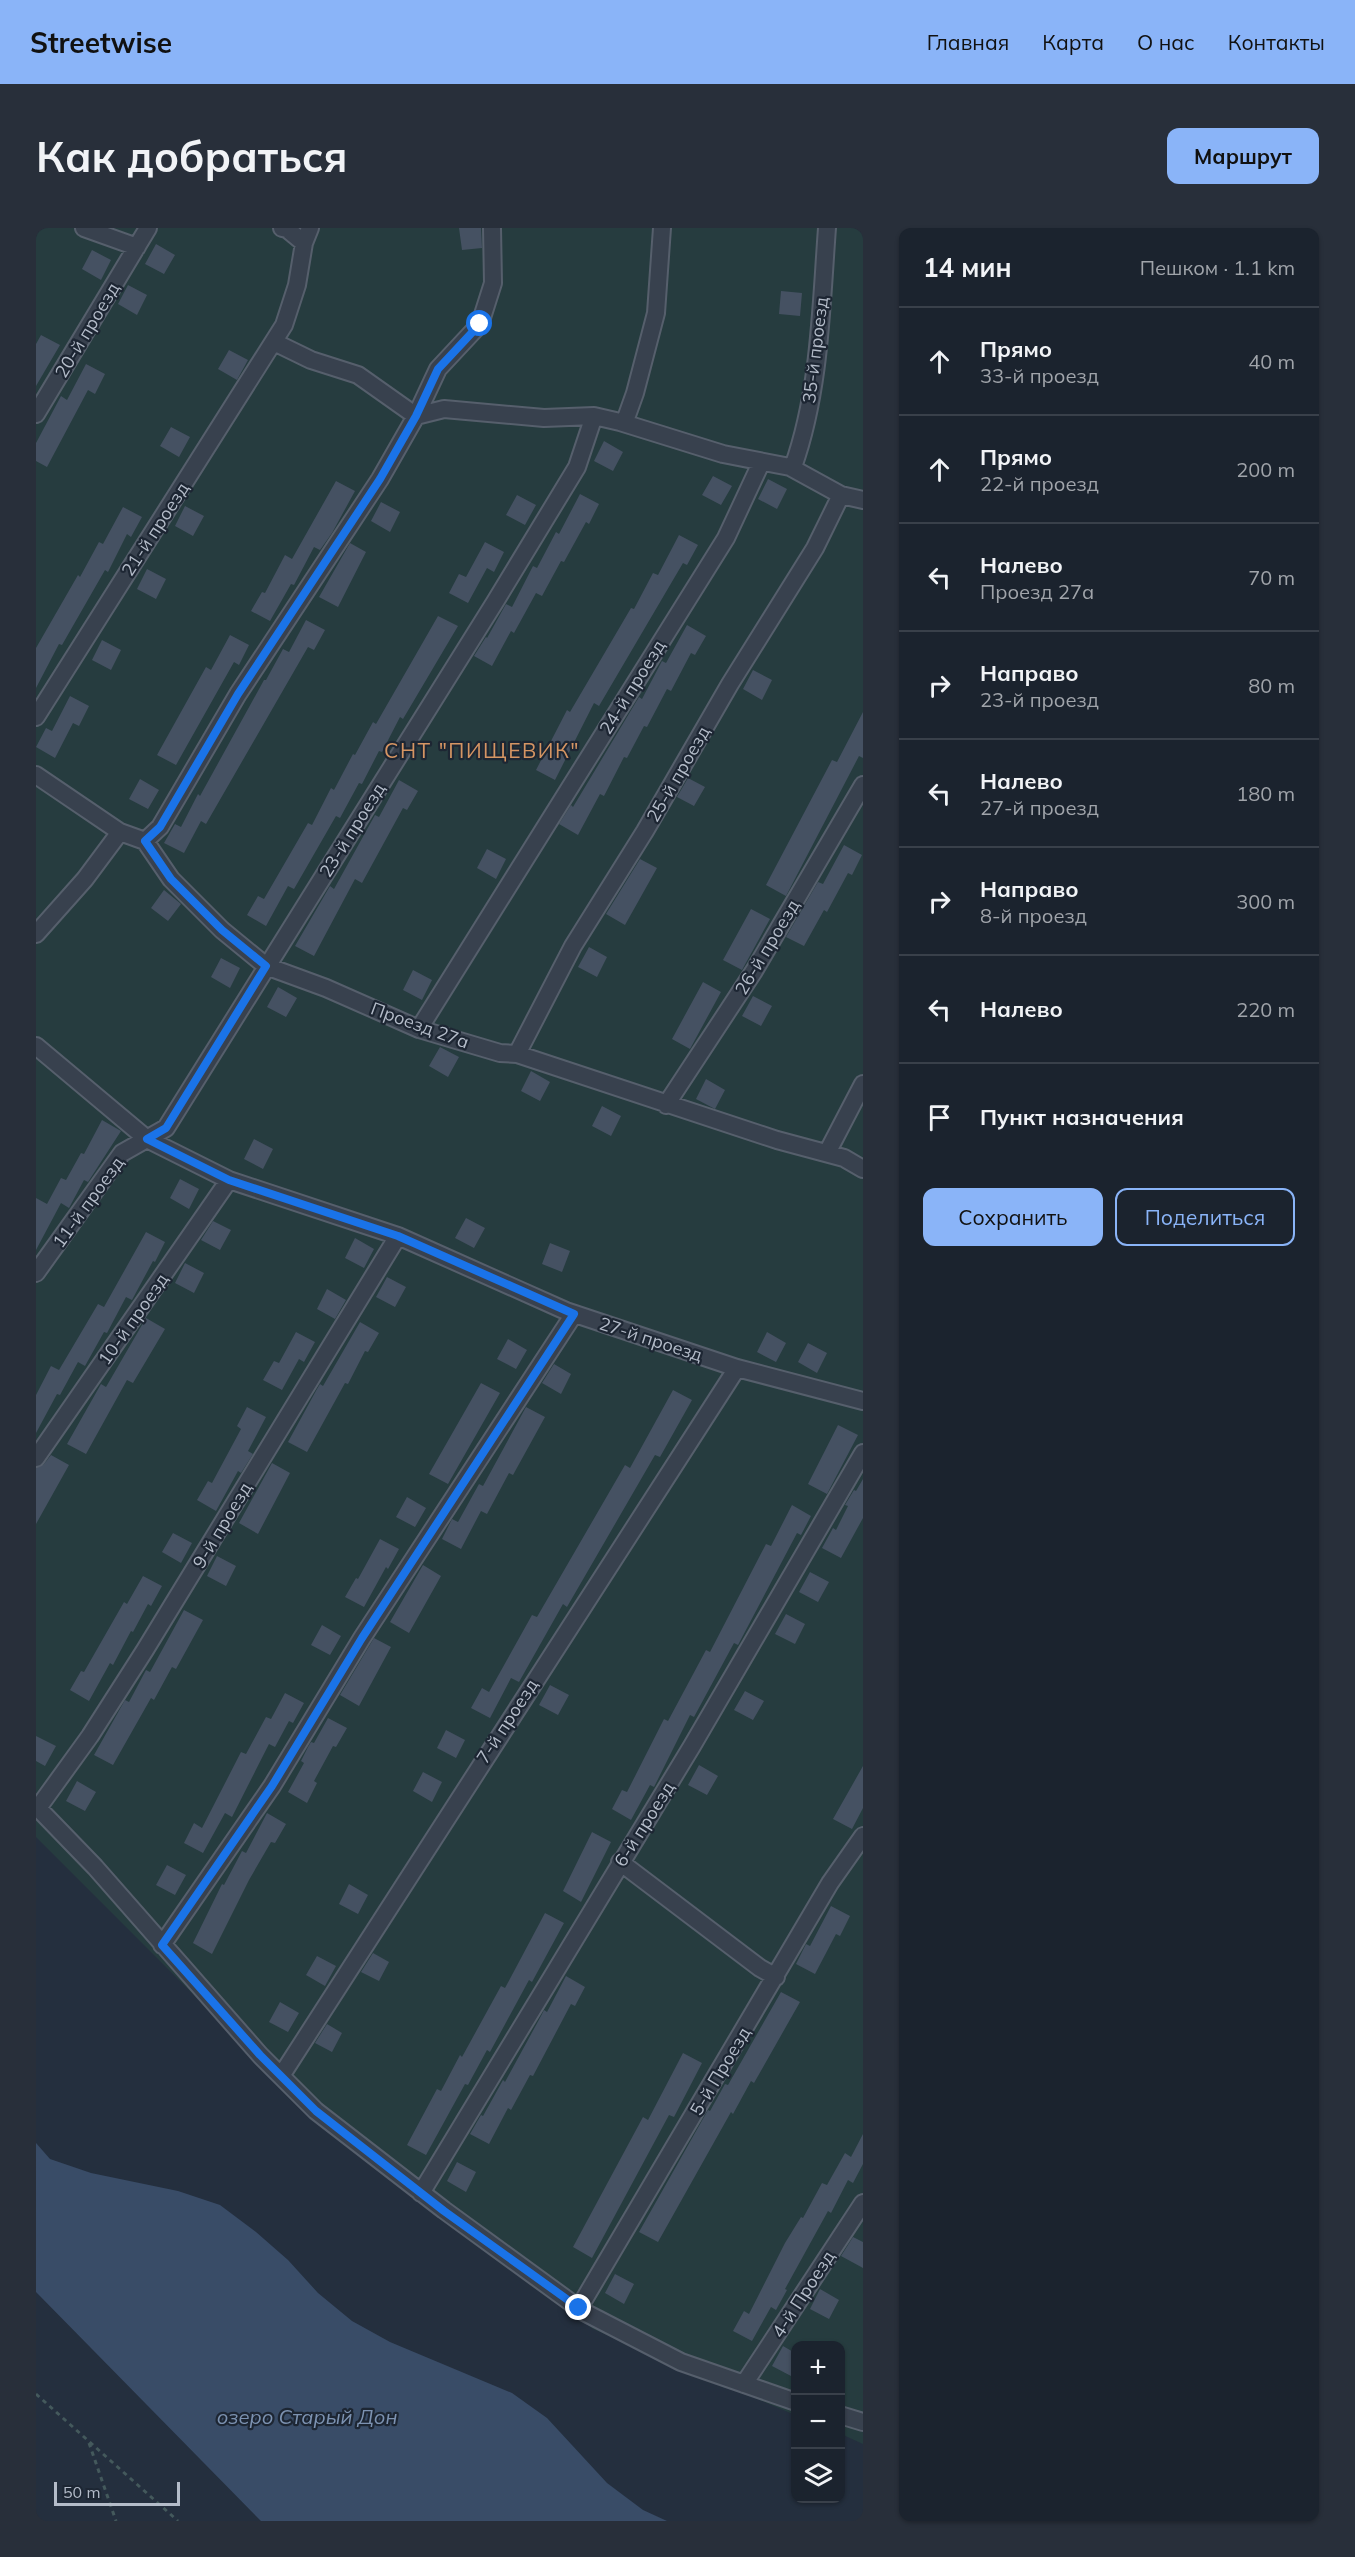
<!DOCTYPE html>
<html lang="ru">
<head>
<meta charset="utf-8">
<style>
  body { margin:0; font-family:Mulish,sans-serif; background:#282f3a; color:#f1f3f6 }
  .controls { position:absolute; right:18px; bottom:18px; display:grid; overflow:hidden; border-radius:12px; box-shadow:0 2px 4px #0004 }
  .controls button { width:54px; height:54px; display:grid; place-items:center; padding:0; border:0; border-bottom:2px solid #39404a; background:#1b232e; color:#f1f3f6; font:30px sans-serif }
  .scale { position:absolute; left:18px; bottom:15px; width:126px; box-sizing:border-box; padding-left:6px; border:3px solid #b4bcc9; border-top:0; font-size:16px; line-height:21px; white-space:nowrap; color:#b4bcc9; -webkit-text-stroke:4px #1d2633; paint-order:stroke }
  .stop { position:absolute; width:18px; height:18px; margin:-14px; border:4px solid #1a73e8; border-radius:50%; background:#fff }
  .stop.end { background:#1a73e8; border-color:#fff; box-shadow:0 2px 6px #0008 }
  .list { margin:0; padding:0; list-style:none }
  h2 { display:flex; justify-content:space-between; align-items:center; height:78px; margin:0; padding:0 24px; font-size:26px }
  h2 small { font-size:20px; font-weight:400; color:#a0a4aa }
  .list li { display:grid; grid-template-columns:39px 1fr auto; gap:18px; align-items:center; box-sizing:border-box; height:108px; padding:0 24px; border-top:2px solid #39404a }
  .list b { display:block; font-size:22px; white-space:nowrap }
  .list p { margin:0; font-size:20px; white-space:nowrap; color:#a0a4aa }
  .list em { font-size:20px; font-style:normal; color:#a0a4aa }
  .actions { display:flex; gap:12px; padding:18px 24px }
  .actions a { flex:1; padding:14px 0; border:2px solid #8ab4f8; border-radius:12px; text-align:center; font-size:21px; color:#8ab4f8 }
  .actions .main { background:#8ab4f8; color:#111 }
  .icon { flex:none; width:33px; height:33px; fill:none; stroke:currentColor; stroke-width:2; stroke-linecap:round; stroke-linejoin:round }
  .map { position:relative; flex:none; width:827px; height:2293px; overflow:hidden; border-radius:12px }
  header { display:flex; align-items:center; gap:36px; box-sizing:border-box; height:84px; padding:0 30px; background:#8ab4f8; color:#111 }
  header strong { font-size:28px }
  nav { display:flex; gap:33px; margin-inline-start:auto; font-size:21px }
  .intro { display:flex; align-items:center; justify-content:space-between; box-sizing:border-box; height:144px; padding:0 36px }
  h1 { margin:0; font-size:42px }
  .button { padding:15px 27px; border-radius:12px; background:#8ab4f8; color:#111; font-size:21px; font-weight:700 }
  main { display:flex; gap:36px; padding:0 36px }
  aside { flex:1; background:#1b232e; border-radius:12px; box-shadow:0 2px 4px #0004 }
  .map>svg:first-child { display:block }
</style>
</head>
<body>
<header>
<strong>Streetwise</strong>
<nav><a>Главная</a><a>Карта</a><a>О нас</a><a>Контакты</a></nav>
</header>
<div class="intro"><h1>Как добраться</h1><a class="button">Маршрут</a></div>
<main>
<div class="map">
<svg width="827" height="2293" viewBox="0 0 827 2293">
  <rect width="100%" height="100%" fill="#242f3e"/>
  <!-- green -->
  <path fill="#263c3f" d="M0 0H827V2216L805 2206 804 2118H760L759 2187 557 2101 271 1880 0 1609Z"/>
  <!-- water -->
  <path fill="#394c67" d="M0 1915 14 1931 55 1945 142 1963 184 1977 220 2004 252 2032 282 2065 316 2093 354 2114 476 2165 511 2190 571 2255 607 2282 631 2293H225L0 2064Z"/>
  <!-- building -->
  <path fill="#455162" d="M423 0H445L446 20 426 22Z
    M120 16 139 27 128 46 109 36Z
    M56 22 75 32 65 52 46 41Z
    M92 57 111 67 101 87 82 76Z
    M745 63 766 65 764 88 743 86Z
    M5 107 24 117 0 158V116Z
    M193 122 212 132 201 152 182 141Z
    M50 136 69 146 59 166 52 162 11 239 0 233V215L25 168 31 172Z
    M135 199 154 209 143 229 124 218Z
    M568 213 587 224 577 243 558 233Z
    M677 248 696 258 685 277 666 267Z
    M732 251 751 261 741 281 722 271Z
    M300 253 319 263 296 305 284 322 278 319 258 357 255 356 234 393 215 383 226 364 229 365 249 327 256 331Z
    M544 266 563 276 553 296 550 294 528 334 525 333 506 368 500 365 478 405 475 403 456 438 438 428 450 409 451 410 470 376 476 379 497 338 501 340 520 304 523 306Z
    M481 267 500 277 489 297 470 287Z
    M345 274 364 284 354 304 335 293Z
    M149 278 168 288 157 308 139 298Z
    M87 279 106 289 95 309 91 306 72 344 69 342 26 417 23 416 0 460V420L42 347 44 349 63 314 67 316Z
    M643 307 662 317 651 337 647 335 563 478 558 475 519 552 500 542 531 482 534 484 595 380 598 381 617 345 622 347Z
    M449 314 468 324 458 344 451 340 432 375 413 365 423 346 430 349Z
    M314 315 330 324 302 379 283 369Z
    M111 341 130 351 120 371 101 361Z
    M402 388 422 398 367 491 364 489 346 524 343 523 326 556 323 555 304 590 300 588 258 661 252 658 230 698 211 687 222 668 228 671 272 595 276 597 295 560 298 562 317 526 319 527 337 494 340 496Z
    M270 392 289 402 278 422 272 419 170 596 165 593 148 625 128 615 139 596 145 599 162 566 164 568 228 452H230L247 421 253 424Z
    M651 397 670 408 659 427 655 425 635 463 631 461 611 499 608 498 591 530 588 529 568 568 564 566 542 607 523 596 535 577 537 579 603 469 606 471 626 433 630 435Z
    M194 407 213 417 203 437 198 434 140 537 121 527 170 439 175 442Z
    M66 412 85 422 75 442 56 432Z
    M717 442 736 452 726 472 707 461Z
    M34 468 53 478 43 498 37 495 19 530 0 519 10 500 16 503Z
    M827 484V530L823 528 750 668 730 657 796 532 801 534Z
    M652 550 669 559 658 578 641 569Z
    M104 551 123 562 112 581 93 571Z
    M363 552 382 563 371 582 367 580 326 655 319 651 278 728 259 718 294 658 298 661 339 587 343 589Z
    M808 617 826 627 816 647 812 645 791 684 788 682 768 718 750 709 782 654 787 656Z
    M451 621 470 631 460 651 441 640Z
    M604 631 621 640 589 697 570 686Z
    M128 662 145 676 132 693 115 680Z
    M715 681 734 691 706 742 687 732Z
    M553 719 571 729 561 749 542 739Z
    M185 730 204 740 194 760 175 749Z
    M377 742 396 752 386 772 367 762Z
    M667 754 685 764 654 821 636 811Z
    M242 759 261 770 250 789 231 779Z
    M717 768 736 778 725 798 706 788Z
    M404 819 423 829 412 849 393 838Z
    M495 843 514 854 504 873 485 863Z
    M670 851 689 862 679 881 660 871Z
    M566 878 585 888 575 908 556 898Z
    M66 892 85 903 52 954 48 952 33 980 25 975 0 1022V970L11 976 25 950 30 952 45 925 48 926Z
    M218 911 237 921 227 941 208 931Z
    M144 951 163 961 153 981 134 970Z
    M430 990 449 1000 438 1020 419 1010Z
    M177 993 195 1002 184 1022 165 1012Z
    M110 1004 129 1014 119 1034 117 1033 96 1072 90 1069 71 1105 68 1104 49 1138 42 1134 24 1167 21 1166 0 1205V1167L15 1138 23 1142 62 1076 68 1079Z
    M319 1010 338 1021 328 1040 309 1030Z
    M514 1015 534 1023 526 1044 506 1036Z
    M149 1035 168 1045 158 1065 139 1055Z
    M351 1049 370 1059 359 1079 340 1069Z
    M291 1061 310 1072 299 1091 281 1081Z
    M110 1090 129 1101 97 1155 91 1152 50 1226 31 1216 65 1156 70 1159Z
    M324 1094 343 1105 332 1124 329 1123 312 1156 309 1155 271 1224 252 1214 281 1161 284 1156 287 1158Z
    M260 1104 279 1114 268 1134 263 1131 246 1162 227 1152 238 1133 243 1135Z
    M731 1104 750 1115 740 1134 721 1124Z
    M472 1111 491 1122 480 1141 461 1131Z
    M772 1115 791 1125 781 1145 762 1134Z
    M518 1136 535 1146 525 1166 506 1155Z
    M445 1155 464 1165 412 1256 393 1246Z
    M637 1162 656 1172 624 1229 619 1227 531 1379 527 1376 483 1454 475 1450 454 1490 435 1480 446 1460 453 1464 496 1387 501 1389 589 1237 594 1240Z
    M211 1179 230 1189 212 1223 217 1226 205 1245 202 1243 180 1283 161 1272 172 1253 176 1255 205 1201 201 1198Z
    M490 1179 509 1189 477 1247 473 1245 451 1286 445 1283 425 1321 406 1311 416 1291 422 1294 443 1256 447 1258Z
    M802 1197 822 1207 791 1266 772 1256Z
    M15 1227 33 1237 0 1296V1240L8 1236Z
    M236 1235 254 1245 222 1306 203 1295Z
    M827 1251V1290L805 1330 786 1320 797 1300 800 1302 812 1278 809 1277 818 1262 820 1263Z
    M371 1269 390 1280 379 1299 360 1289Z
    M756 1277 775 1288 765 1307 761 1305 702 1417 698 1415 658 1489 654 1487 618 1559 614 1557 595 1592 576 1581 586 1562 591 1564 628 1491 632 1493 670 1422 674 1424 730 1316 735 1318Z
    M137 1305 156 1315 145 1335 126 1324Z
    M344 1311 363 1321 352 1341 350 1339 328 1379 309 1369 320 1350 322 1351Z
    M181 1328 200 1338 190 1358 171 1348Z
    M387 1337 405 1348 373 1405 354 1394Z
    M774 1344 793 1354 782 1374 763 1364Z
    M107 1348 126 1358 115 1378 112 1376 97 1404 95 1403 77 1437 74 1435 53 1473 34 1462 45 1443 48 1444 88 1374 91 1376Z
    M148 1382 167 1392 140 1441 136 1439 118 1472 115 1470 77 1537 58 1527 89 1472 93 1474 110 1442 114 1444Z
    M750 1386 769 1396 759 1416 739 1406Z
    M286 1397 305 1408 294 1427 275 1417Z
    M338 1410 355 1419 323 1478 304 1467Z
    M514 1457 533 1467 522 1487 503 1477Z
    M709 1463 728 1473 717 1492 698 1482Z
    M249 1465 268 1475 257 1495 253 1493 239 1519 233 1516 196 1589 189 1585 167 1625 148 1615 158 1595 166 1600 205 1524 210 1526 230 1489 235 1491Z
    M292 1490 311 1500 300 1519 297 1518 278 1553 281 1555 271 1575 252 1564 268 1535 265 1533 272 1519 275 1514 278 1515Z
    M410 1502 429 1512 420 1530 401 1520Z
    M0 1508 20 1518 9 1538 0 1533Z
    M663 1537 682 1548 671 1567 652 1557Z
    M827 1538V1580L816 1601 797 1591Z
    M387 1544 406 1554 396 1574 377 1563Z
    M41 1553 60 1564 49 1583 30 1573Z
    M231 1585 250 1596 239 1615 235 1614 213 1652 176 1726 157 1715 186 1656 188 1657 206 1623 210 1625Z
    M556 1604 575 1614 545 1674 527 1663Z
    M131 1637 150 1647 139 1667 120 1657Z
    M313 1656 332 1667 322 1686 303 1676Z
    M795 1678 814 1688 804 1708 800 1706 779 1746 760 1736 770 1716 774 1718Z
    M509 1685 528 1695 496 1754 493 1752 454 1824 451 1822 432 1857 429 1856 390 1927 371 1917 401 1861 405 1863 424 1827 426 1829 465 1758 469 1760Z
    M337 1725 353 1734 343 1753 325 1744Z
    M281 1728 300 1738 289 1758 270 1747Z
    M530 1748 549 1759 539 1778 535 1776 497 1848 494 1847 475 1882 472 1880 453 1916 434 1906 445 1887 447 1888 467 1852 469 1854 505 1788 508 1782 511 1784Z
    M745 1764 764 1774 718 1855 715 1853 697 1886 695 1884 622 2014 603 2004 672 1882 674 1883 689 1856 692 1857Z
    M244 1774 263 1785 252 1804 233 1794Z
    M291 1796 306 1805 296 1824 279 1815Z
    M647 1825 666 1835 638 1889 633 1887 556 2030 537 2019 607 1889 612 1892Z
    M827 1906V1936L817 1955 812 1952 795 1985 792 1983 749 2061 751 2062 740 2082 735 2079 716 2113 697 2103 708 2083 713 2086 749 2015 765 1989 767 1990 786 1955 791 1957 809 1925 815 1929Z
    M421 1934 440 1944 430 1964 411 1953Z
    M817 2009 827 2014V2040L805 2028Z
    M579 2046 598 2056 588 2076 569 2065Z
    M784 2061 803 2072 793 2091 774 2081Z
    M747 2118 759 2125V2140L755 2148 736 2138Z"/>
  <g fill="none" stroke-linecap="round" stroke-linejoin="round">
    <!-- minor casing -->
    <g stroke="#565f6c" stroke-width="20">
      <path id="minor" d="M48 0 101 19
        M246 0 251 1 268 15
        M238 114 275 132 322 147 380 188 408 181 508 190 558 188 584 194 687 226 754 239 805 267 827 272
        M0 186 112 0
        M584 194 589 193 599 165 620 85 626 0
        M754 239H757C784 163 785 80 791 0
        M0 489 248 97 261 57 268 15 274 0
        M0 547 84 604 109 613 135 651 186 702 230 738 290 760 383 801 464 825 481 826 741 912 808 930 827 941
        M109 613 124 599 202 466 344 251 380 188 402 141 444 96 457 55 456 0
        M0 706 49 651 84 604
        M383 801 690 310 725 235
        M0 818 111 911 193 952 362 1008 530 1083 701 1140 827 1173
        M481 826 537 718 609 603 694 456 779 320 805 267
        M630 877 718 743 827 557
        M791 925 827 856
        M0 1045 86 925 130 900 459 374 541 239 558 188
        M0 1230 193 952
        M0 1578 59 1639 224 1827 280 1883 408 1982 548 2084 645 2134 760 2174
        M2 1580 54 1508 109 1422 362 1008
        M584 1634 724 1740 740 1749
        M126 1717 236 1558 326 1410 538 1086
        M245 1848 701 1140
        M385 1965 656 1518 827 1225
        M543 2080 794 1655 827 1608
        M708 2156 827 1975
        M804 2187 827 2194"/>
    </g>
    <!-- path -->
    <path stroke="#44595c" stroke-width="3" stroke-dasharray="4.5 4.5" stroke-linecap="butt" d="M0 2166 142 2293
      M53 2215 80 2293"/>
    <!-- minor -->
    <use href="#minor" stroke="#38414e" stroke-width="16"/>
  </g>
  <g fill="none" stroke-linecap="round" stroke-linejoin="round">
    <!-- route -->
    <path stroke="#1a73e8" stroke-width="8" d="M444 96 402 141 380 188 344 251 202 466 124 599 109 613 135 651 186 702 230 738 130 900 111 911 193 952 362 1008 538 1086 326 1410 236 1558 126 1717 224 1827 280 1883 408 1983 543 2080"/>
  </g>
  <g text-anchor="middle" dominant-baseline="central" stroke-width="4.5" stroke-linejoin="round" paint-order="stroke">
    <!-- street labels -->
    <g font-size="18" fill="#b4bcc9" stroke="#1d2633">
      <text transform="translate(51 102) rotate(-59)">20-й проезд</text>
      <text transform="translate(779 122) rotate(-83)">35-й проезд</text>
      <text transform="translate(119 301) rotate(-57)">21-й проезд</text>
      <text transform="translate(596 459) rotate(-58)">24-й проезд</text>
      <text transform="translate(642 546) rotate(-60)">25-й проезд</text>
      <text transform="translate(316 602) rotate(-58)">23-й проезд</text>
      <text transform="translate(731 719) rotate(-59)">26-й проезд</text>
      <text transform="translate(384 797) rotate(20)">Проезд 27а</text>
      <text transform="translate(52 974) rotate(-54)">11-й проезд</text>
      <text transform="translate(97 1091) rotate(-55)">10-й проезд</text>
      <text transform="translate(615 1111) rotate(18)">27-й проезд</text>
      <text transform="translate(186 1297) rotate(-59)">9-й проезд</text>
      <text transform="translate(471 1493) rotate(-57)">7-й проезд</text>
      <text transform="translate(608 1596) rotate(-58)">6-й проезд</text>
      <text transform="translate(684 1843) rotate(-59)">5-й Проезд</text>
      <text transform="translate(767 2066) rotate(-57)">4-й Проезд</text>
    </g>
    <!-- water labels -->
    <g font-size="20" font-style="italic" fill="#7c92b1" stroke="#1d2633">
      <text x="271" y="2188">озеро Старый Дон</text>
    </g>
    <!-- quarter labels -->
    <g font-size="21" letter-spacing="1.5" fill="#d59563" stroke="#1d2633">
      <text x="446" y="522">СНТ "ПИЩЕВИК"</text>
    </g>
  </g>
</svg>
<div class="controls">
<button>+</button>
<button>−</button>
<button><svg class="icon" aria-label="layers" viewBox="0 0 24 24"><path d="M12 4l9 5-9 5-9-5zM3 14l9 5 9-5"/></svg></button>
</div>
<div class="scale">50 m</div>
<div class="stop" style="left:444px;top:96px"></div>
<div class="stop end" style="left:543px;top:2080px"></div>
</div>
<aside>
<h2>14 мин<small>Пешком · 1.1 km</small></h2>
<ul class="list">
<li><svg class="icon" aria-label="ahead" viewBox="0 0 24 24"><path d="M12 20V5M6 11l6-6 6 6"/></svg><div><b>Прямо</b><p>33-й проезд</p></div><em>40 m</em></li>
<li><svg class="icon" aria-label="ahead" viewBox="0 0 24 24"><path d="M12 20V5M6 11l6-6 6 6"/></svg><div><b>Прямо</b><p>22-й проезд</p></div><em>200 m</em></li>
<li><svg class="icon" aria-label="left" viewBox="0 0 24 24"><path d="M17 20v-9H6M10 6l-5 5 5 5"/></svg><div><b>Налево</b><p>Проезд 27а</p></div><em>70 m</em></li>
<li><svg class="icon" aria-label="right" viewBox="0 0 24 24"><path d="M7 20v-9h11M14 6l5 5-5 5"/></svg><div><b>Направо</b><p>23-й проезд</p></div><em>80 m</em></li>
<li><svg class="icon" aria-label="left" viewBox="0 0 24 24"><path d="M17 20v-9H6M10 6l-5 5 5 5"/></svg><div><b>Налево</b><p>27-й проезд</p></div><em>180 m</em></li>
<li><svg class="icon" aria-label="right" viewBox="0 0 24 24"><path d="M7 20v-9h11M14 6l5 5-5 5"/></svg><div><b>Направо</b><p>8-й проезд</p></div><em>300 m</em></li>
<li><svg class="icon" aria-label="left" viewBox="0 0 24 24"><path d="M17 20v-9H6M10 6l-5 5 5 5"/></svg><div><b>Налево</b></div><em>220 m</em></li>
<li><svg class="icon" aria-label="arrive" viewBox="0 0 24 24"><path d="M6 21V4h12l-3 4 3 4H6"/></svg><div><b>Пункт назначения</b></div></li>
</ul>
<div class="actions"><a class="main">Сохранить</a><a>Поделиться</a></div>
</aside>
</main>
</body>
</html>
